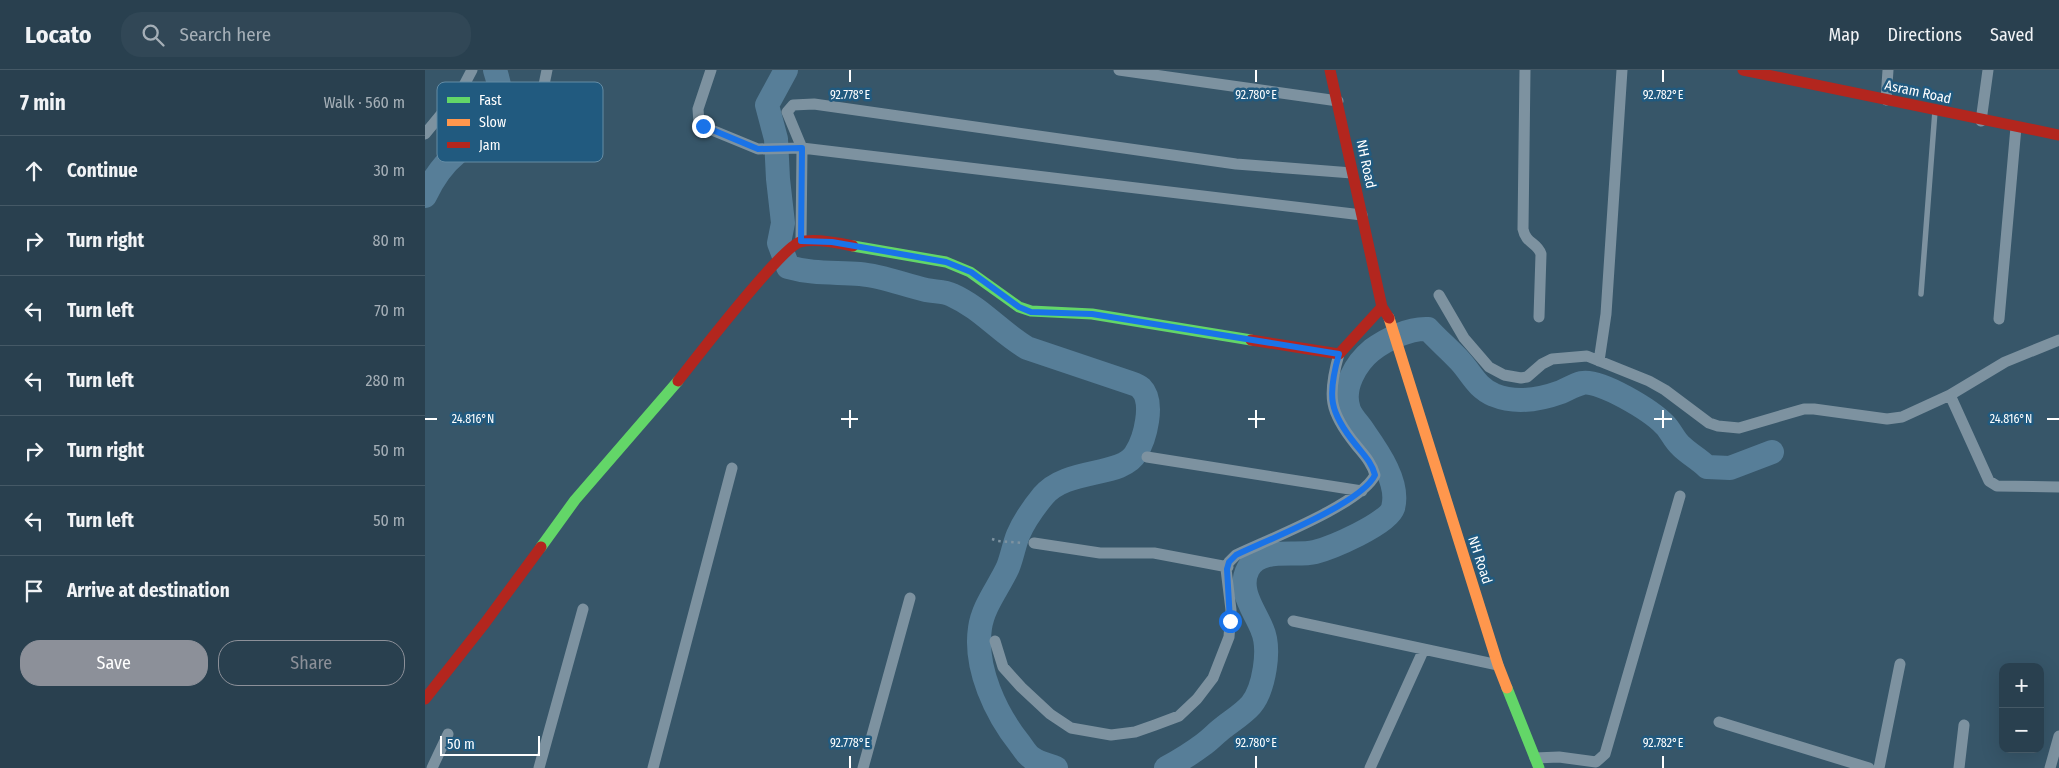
<!DOCTYPE html>
<html lang="en">
<head>
<meta charset="utf-8">
<style>
  body { margin:0; font-family:"Fira Sans Condensed",sans-serif; background:#314756; color:#f1f3f6 }
  .controls { position:absolute; right:15px; bottom:15px; display:grid; overflow:hidden; border-radius:10px; box-shadow:0 5px 20px #0002 }
  .controls button { width:45px; height:45px; display:grid; place-items:center; padding:0; border:0; border-bottom:1px solid #455966; background:#29404f; color:#f1f3f6; font:25px sans-serif }
  .scale { position:absolute; left:15px; bottom:12px; width:100px; box-sizing:border-box; padding-left:5px; border:2px solid #fff; border-top:0; font-size:14px; line-height:18px; white-space:nowrap; color:#fff; -webkit-text-stroke:4px #215a7f; paint-order:stroke }
  .stop { position:absolute; width:15px; height:15px; margin:-11px; border:4px solid #1a73e8; border-radius:50%; background:#fff }
  .stop.end { background:#1a73e8; border-color:#fff; box-shadow:0 1px 5px #0008 }
  .list { margin:0; padding:0; list-style:none }
  h2 { display:flex; justify-content:space-between; align-items:center; height:65px; margin:0; padding:0 20px; font-size:21px }
  h2 small { font-size:16px; font-weight:400; color:#a5afb7 }
  .list li { display:grid; grid-template-columns:32px 1fr auto; gap:15px; align-items:center; box-sizing:border-box; height:70px; padding:0 20px; border-top:1px solid #455966 }
  .list b { display:block; font-size:19px; white-space:nowrap }
  .list em { font-size:16px; font-style:normal; color:#a5afb7 }
  .actions { display:flex; gap:10px; padding:15px 20px }
  .actions a { flex:1; padding:11px 0; border:1px solid #8c9099; border-radius:20px; text-align:center; font-size:18px; color:#8c9099 }
  .actions .main { background:#8c9099; color:#fff }
  .icon { flex:none; width:28px; height:28px; fill:none; stroke:currentColor; stroke-width:2; stroke-linecap:round; stroke-linejoin:round }
  .map { position:relative; flex:none; width:1634px; height:698px; overflow:hidden }
  header { display:flex; align-items:center; gap:30px; box-sizing:border-box; height:70px; padding:0 25px; background:#29404f; border-bottom:1px solid #455966 }
  header strong { font-size:24px }
  nav { display:flex; gap:28px; margin-inline-start:auto; font-size:18px }
  .search { width:350px; height:45px; background:#314756; display:flex; align-items:center; gap:12px; box-sizing:border-box; padding:0 18px; border-radius:20px; color:#a5afb7; font-size:19px }
  main { display:flex }
  aside { flex:1; background:#29404f }
  .map>svg:first-child { display:block }
</style>
</head>
<body>
<header>
<strong>Locato</strong>
<div class="search"><svg class="icon" aria-label="search" viewBox="0 0 24 24"><circle cx="10" cy="10" r="6"/><path d="M15 15l6 6"/></svg>Search here</div>
<nav><a>Map</a><a>Directions</a><a>Saved</a></nav>
</header>
<main>
<aside>
<h2>7 min<small>Walk · 560 m</small></h2>
<ul class="list">
<li><svg class="icon" aria-label="ahead" viewBox="0 0 24 24"><path d="M12 20V5M6 11l6-6 6 6"/></svg><div><b>Continue</b></div><em>30 m</em></li>
<li><svg class="icon" aria-label="right" viewBox="0 0 24 24"><path d="M7 20v-9h11M14 6l5 5-5 5"/></svg><div><b>Turn right</b></div><em>80 m</em></li>
<li><svg class="icon" aria-label="left" viewBox="0 0 24 24"><path d="M17 20v-9H6M10 6l-5 5 5 5"/></svg><div><b>Turn left</b></div><em>70 m</em></li>
<li><svg class="icon" aria-label="left" viewBox="0 0 24 24"><path d="M17 20v-9H6M10 6l-5 5 5 5"/></svg><div><b>Turn left</b></div><em>280 m</em></li>
<li><svg class="icon" aria-label="right" viewBox="0 0 24 24"><path d="M7 20v-9h11M14 6l5 5-5 5"/></svg><div><b>Turn right</b></div><em>50 m</em></li>
<li><svg class="icon" aria-label="left" viewBox="0 0 24 24"><path d="M17 20v-9H6M10 6l-5 5 5 5"/></svg><div><b>Turn left</b></div><em>50 m</em></li>
<li><svg class="icon" aria-label="arrive" viewBox="0 0 24 24"><path d="M6 21V4h12l-3 4 3 4H6"/></svg><div><b>Arrive at destination</b></div></li>
</ul>
<div class="actions"><a class="main">Save</a><a>Share</a></div>
</aside>
<div class="map">
<svg width="1634" height="698" viewBox="0 0 1634 698">
  <rect width="100%" height="100%" fill="#375669"/>
  <g fill="none" stroke-linecap="round" stroke-linejoin="round">
    <!-- river -->
    <path stroke="#577e98" stroke-width="24" d="M361 0 342 35 351 69 353 109 358 153 354 173 363 197C387 204 410 202 435 204 458 206 479 215 501 220 510 222 519 221 527 225 556 238 575 262 602 278L706 313C709 314 714 316 716 318 730 332 720 369 711 383 697 408 642 397 618 426 609 437 599 451 593 465 589 475 587 487 583 497 574 517 558 536 555 558 549 598 571 644 595 674 598 678 602 685 607 688 613 693 624 695 631 698
      M0 126C8 109 17 95 32 83 38 78 45 76 52 71 80 51 80 31 70 0
      M741 698C754 691 767 683 779 674 786 669 792 662 799 657 808 650 818 644 826 635 839 619 846 579 837 559 830 541 812 520 823 499 835 476 870 487 890 482 906 478 963 454 968 438 975 413 953 382 939 362 935 355 927 348 924 340 916 318 931 293 947 280 962 269 984 258 1003 259 1013 270 1025 280 1035 291 1047 304 1051 317 1069 325 1091 334 1114 330 1136 322 1143 319 1149 315 1157 313 1175 309 1227 341 1240 355 1246 361 1249 370 1256 376 1264 384 1274 389 1282 397L1305 398 1347 382"/>
    <!-- path -->
    <path stroke="#7d92a0" stroke-width="2.5" stroke-dasharray="2.5 4" stroke-linecap="butt" d="M567 469 573 471 598 473"/>
    <!-- lane -->
    <path stroke="#7d92a0" stroke-width="5.5" d="M1496 224 1510 41"/>
    <!-- street -->
    <path stroke="#7d92a0" stroke-width="11" d="M286 0 273 39 274 53 277 56 333 79 377 78 937 145
      M694 0 913 31
      M1100 0 1098 159C1101 174 1112 172 1116 184L1114 247
      M1461 30 1463 0
      M1556 51 1563 0
      M110 59 122 0
      M0 64 37 19 47 0
      M376 171 377 78 362 42 368 35 389 34 811 94 927 103
      M1014 225 1039 268 1064 297 1079 305 1096 308 1102 307 1117 294 1127 289 1162 286 1224 311 1240 320 1284 353 1293 356 1314 358 1379 339H1389L1462 349 1477 347 1525 325 1580 292 1634 270
      M1574 249 1591 57
      M1174 291 1181 244 1197 0
      M1525 325 1564 411 1572 416 1634 417
      M722 387 937 421
      M609 473 675 483H729L803 497
      M868 551 1073 595
      M570 571 578 597 596 617 625 644 646 658 686 665 710 662 730 655 754 646 772 629 788 608 804 567 806 540 801 499 804 492 811 485C842 470 936 434 950 405 947 393 939 385 931 375 904 342 902 326 914 284
      M1294 652 1444 698
      M1110 688 1134 687 1171 692 1180 684 1255 426
      M7 698 23 664
      M114 698 158 539
      M228 698 307 398
      M438 698 485 528
      M945 698 999 579
      M1454 698 1475 594
      M1534 698 1539 655
      M1625 698 1634 666"/>
    <!-- fast -->
    <path stroke="#63d668" stroke-width="11" d="M428 176 521 192 545 202 594 237 606 241 667 244 826 270
      M116 477 150 430 253 311
      M1082 618 1114 698"/>
    <!-- slow -->
    <path stroke="#ff974d" stroke-width="11" d="M964 248 1073 595 1082 618"/>
    <!-- jam -->
    <path stroke="#b3261e" stroke-width="11" d="M905 0 957 237 964 248
      M1318 0 1634 65
      M826 270 914 284 957 237
      M253 311C270 289 357 177 375 172 389 168 414 173 428 176
      M0 629 60 553 116 477"/>
  </g>
  <g fill="none" stroke-linecap="round" stroke-linejoin="round">
    <!-- route -->
    <path stroke="#1a73e8" stroke-width="6" d="M278 56 333 79 377 78 376 171 407 172 521 192 546 202 594 237 606 242 667 244 914 284C902 326 904 342 931 375 939 385 947 393 950 405 936 434 842 470 811 485L804 492 802 499 805 551"/>
  </g>
  <!-- ticks -->
  <path fill="none" stroke="#fff" stroke-width="2" d="M425 0V12M831 0V12M1238 0V12M425 340V358M831 340V358M1238 340V358M0 349H12M416 349H433M823 349H840M1229 349H1247M1622 349H1634M425 686V698M831 686V698M1238 686V698"/>
  <g text-anchor="middle" dominant-baseline="central" stroke-width="5" stroke-linejoin="round" paint-order="stroke">
    <!-- street labels -->
    <g font-size="14" fill="#fff" stroke="#215a7f">
      <text transform="translate(1493 22) rotate(12)">Asram Road</text>
      <text transform="translate(941 94) rotate(78)">NH Road</text>
      <text transform="translate(1055 490) rotate(72)">NH Road</text>
    </g>
  </g>
  <!-- legend -->
  <rect x="12" y="12" width="166" height="80" rx="8" fill="#215a7f" stroke="#648ca5" stroke-width="1"/>
  <rect x="22" y="27" width="23" height="6" fill="#63d668"/>
  <rect x="22" y="49" width="23" height="7" fill="#ff974d"/>
  <rect x="22" y="72" width="23" height="6" fill="#b3261e"/>
  <g font-size="14" fill="#fff">
    <text x="54" y="35">Fast</text>
    <text x="54" y="57">Slow</text>
    <text x="54" y="80">Jam</text>
  </g>
  <g font-size="12" text-anchor="middle" fill="#fff" stroke="#215a7f" stroke-width="5" stroke-linejoin="round" paint-order="stroke">
    <text x="425" y="29">92.778°E</text>
    <text x="831" y="29">92.780°E</text>
    <text x="1238" y="29">92.782°E</text>
    <text x="48" y="353">24.816°N</text>
    <text x="1586" y="353">24.816°N</text>
    <text x="425" y="677">92.778°E</text>
    <text x="831" y="677">92.780°E</text>
    <text x="1238" y="677">92.782°E</text>
  </g>
</svg>
<div class="controls">
<button>+</button>
<button>−</button>
</div>
<div class="scale">50 m</div>
<div class="stop" style="left:805px;top:551px"></div>
<div class="stop end" style="left:278px;top:56px"></div>
</div>
</main>
</body>
</html>
